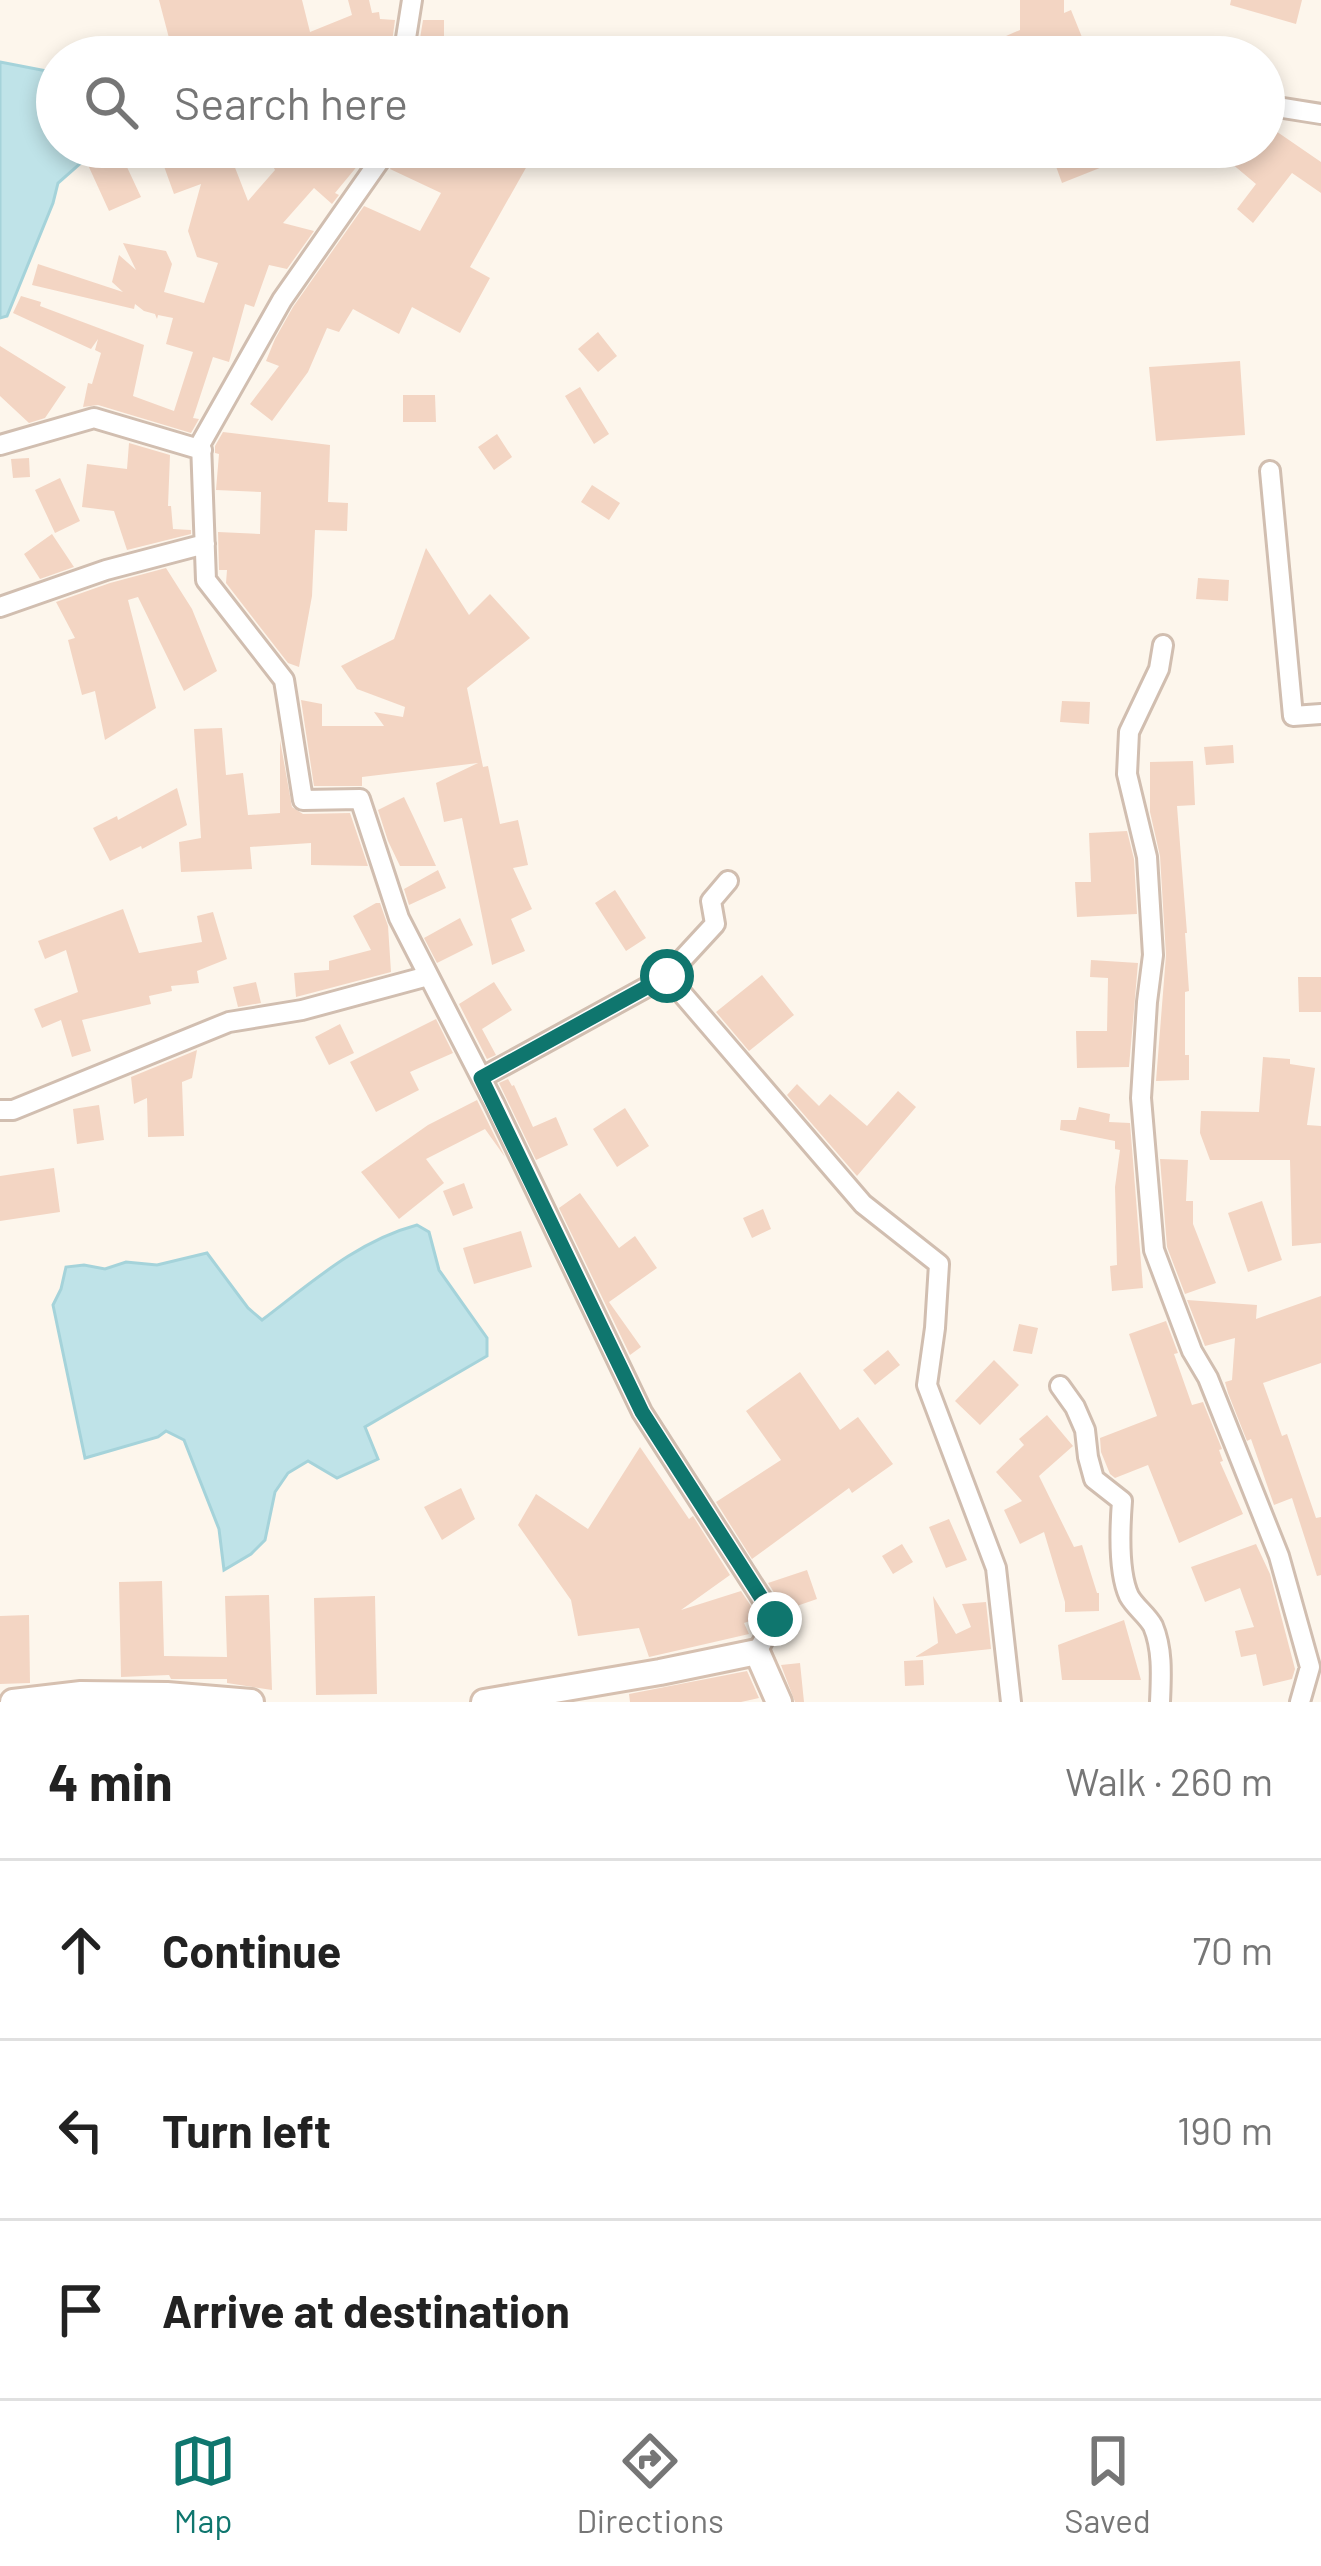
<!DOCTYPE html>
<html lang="en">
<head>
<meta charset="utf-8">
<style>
  body { margin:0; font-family:Barlow,sans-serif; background:#f6f6f6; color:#222 }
  .stop { position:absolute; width:36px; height:36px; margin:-27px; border:9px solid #0f766e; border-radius:50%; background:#fff }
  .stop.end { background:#0f766e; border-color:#fff; box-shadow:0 3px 12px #0008 }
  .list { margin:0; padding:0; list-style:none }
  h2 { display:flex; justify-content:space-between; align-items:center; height:156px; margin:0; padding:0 48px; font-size:51px }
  h2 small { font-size:39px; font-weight:400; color:#767676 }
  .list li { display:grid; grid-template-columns:78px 1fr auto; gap:36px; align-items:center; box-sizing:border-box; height:180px; padding:0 48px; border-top:3px solid #e0e0e0 }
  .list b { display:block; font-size:45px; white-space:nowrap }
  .list em { font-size:39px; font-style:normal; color:#767676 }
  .icon { flex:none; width:66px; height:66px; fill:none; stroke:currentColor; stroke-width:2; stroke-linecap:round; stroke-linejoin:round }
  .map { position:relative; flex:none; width:1321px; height:1702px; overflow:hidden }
  .search { position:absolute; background:#fff; box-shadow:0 6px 18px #0003; left:36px; right:36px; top:36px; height:132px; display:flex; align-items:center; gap:30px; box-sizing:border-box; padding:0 42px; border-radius:66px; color:#767676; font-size:45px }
  .sheet { height:696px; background:#fff }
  nav { display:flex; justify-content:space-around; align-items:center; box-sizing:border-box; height:168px; border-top:3px solid #e0e0e0; background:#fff; font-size:33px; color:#767676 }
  nav a { display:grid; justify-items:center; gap:6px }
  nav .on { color:#0f766e }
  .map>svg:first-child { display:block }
</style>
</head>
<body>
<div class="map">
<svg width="1321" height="1702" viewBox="0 0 1321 1702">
  <rect width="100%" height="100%" fill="#fdf6ec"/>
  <!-- water -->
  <path fill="#bfe3e8" stroke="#a5d3da" stroke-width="3" d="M0 62 57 73V147H99L58 183 53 203 7 316 0 318Z
    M417 1225 429 1232 439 1270 487 1338V1356L365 1427 378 1459 337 1478 308 1461 288 1473 275 1492 265 1540 251 1554 224 1570 219 1529 184 1440 166 1431 158 1437 85 1458 53 1305 61 1289 66 1267 84 1265 105 1269 126 1262 157 1265 207 1253 248 1308 262 1320C311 1283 357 1241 417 1225Z"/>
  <!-- building -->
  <path fill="#f3d5c3" d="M159 0H302L310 32 352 15 348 0H369L372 13 379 12 380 19 395 20 390 57H216L208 42 174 57Z
    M1020 0H1064V13L1071 10 1090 57H1014L1006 36 1020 30Z
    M1231 0H1302L1296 24 1230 5Z
    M423 20H444V57H417Z
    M1264 123 1321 162V193L1292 173 1253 223 1237 209 1256 184 1212 147H1264Z
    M157 147H227L248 201 275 170 263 147H373L335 193 339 195 332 204 314 188 283 223 314 231 287 269 269 265 254 307 245 304 229 362 213 357 193 418 199 419 191 433 98 405 83 407 88 383 92 384 101 353 95 350 98 339 91 349 13 313 21 296 41 302 40 306 144 345 133 396 174 411 193 352 166 344 173 318 158 315 157 319 155 314 144 311 135 304 134 309 32 285 38 264 123 292 112 282 119 255 136 270 123 243 166 251 172 264 164 292 204 303 218 263 197 257 188 231 201 184 174 194Z
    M402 147H427L459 161 466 147H494L527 166 470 267 490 278 460 333 412 307 399 334 353 309 339 332 327 328 308 372 272 421 250 404 279 366 266 361 275 339 293 307 364 206 420 231 441 193 390 169Z
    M1049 147H1150V148L1062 183Z
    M119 150 141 197 109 211 88 165Z
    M598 332 617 356 598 372 578 349Z
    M0 346 66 387 45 418 29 423 0 396Z
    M1240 361 1245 435 1156 441 1149 367Z
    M580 387 609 434 594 444 565 396Z
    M403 395H435L436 422H403Z
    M223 432 330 445 328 502 348 503 347 531 315 530 312 596 299 667 288 663 226 583 227 570H219L218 532 260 534 261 492 216 490 219 454 215 453V446Z
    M497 434 512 457 494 470 478 447Z
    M129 443 170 455 168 506H171L173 529 191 530V534L127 550 114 511 82 507 87 464 127 469Z
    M29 458 30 477 13 478 11 459Z
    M60 478 80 521 55 533 35 490Z
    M592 485 620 503 609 520 581 502Z
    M52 534 74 567 40 579 24 554Z
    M426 548 469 615 490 594 530 638 467 688 483 767 488 766 500 824 518 820 528 865 513 868 532 909 511 919 525 951 492 965 462 818 444 822 436 783 478 763 362 777V786H314L301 700 322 704V726H384L374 712 403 717 405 707 357 689 341 666 394 639Z
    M166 568 192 609 217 671 184 691 138 597 128 600 156 708 105 740 95 691 82 695 68 640 75 638 56 602 110 583Z
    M1198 578 1229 580 1228 601 1196 599Z
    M1062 701 1090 702 1089 724 1060 722Z
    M222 728 226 775 243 773 248 815 280 813V740L292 807 303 814 350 813 368 866 311 865V843L250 847 252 869 181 872 179 842 201 838 194 729Z
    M1233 745 1234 763 1206 765 1204 747Z
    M1193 761 1195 805 1177 806 1187 933H1185L1189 991 1185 992V1055H1189V1080L1156 1081 1166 955 1160 856 1150 812V762Z
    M177 788 187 825 142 849 141 846 110 861 93 828 117 816 118 820Z
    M404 797 414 818 436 866H400L388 841 378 810Z
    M1127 831 1134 859 1137 914 1077 917 1075 882H1091L1089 833Z
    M438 870 446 888 409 905 404 889Z
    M615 890 646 938 626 951 595 903Z
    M376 903H380L388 926 391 972 296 997 294 973 329 970V961L371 950 353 916Z
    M123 909 139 953 202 942 197 916 213 912 227 959 197 971 199 983 171 986 172 991 149 996 151 1004 82 1020 91 1051 72 1057 61 1020 42 1028 34 1009 78 992 66 950 45 959 38 941Z
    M460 918 473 945 437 963 424 938Z
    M1091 960 1138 963 1129 1067 1077 1068 1076 1031H1107L1108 978 1090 977Z
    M762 975 794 1015 749 1051 716 1012Z
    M1298 977H1321V1012H1299Z
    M256 982 261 1003 238 1007 233 987Z
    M494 982 512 1010 482 1029 496 1055 487 1059 459 1004Z
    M436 1019 453 1053 410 1072 419 1090 376 1112 350 1062Z
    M340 1024 354 1053 329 1065 315 1037Z
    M197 1050 192 1078 182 1082 184 1136 148 1137 147 1098 134 1104 131 1077Z
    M1263 1057 1290 1059V1064L1315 1068 1307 1125 1321 1126V1243L1292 1246 1290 1160H1210L1200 1133 1201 1111 1259 1112Z
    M508 1079 512 1086 514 1085 533 1127 556 1117 568 1145 536 1160 499 1083Z
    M797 1084 819 1106 830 1094 867 1126 898 1091 916 1107 857 1176 787 1095Z
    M477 1100 505 1157 485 1129 426 1159 444 1183 399 1219 361 1172 428 1125Z
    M99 1105 104 1140 77 1144 73 1109Z
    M1079 1107 1110 1114 1109 1122 1130 1123 1143 1288 1112 1291 1110 1266 1117 1265 1115 1187 1120 1150 1115 1149V1141L1060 1130 1061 1120H1076Z
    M625 1108 649 1146 617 1167 593 1129Z
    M1160 1159 1188 1160 1186 1201H1193V1224L1216 1283 1185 1294 1167 1247Z
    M54 1168 60 1212 0 1221V1176Z
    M464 1183 473 1208 453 1216 443 1191Z
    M580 1193 619 1248 635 1236 657 1268 609 1302 641 1347 630 1355 559 1208Z
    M1262 1201 1282 1260 1248 1272 1228 1213Z
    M763 1209 771 1229 752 1238 743 1218Z
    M521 1231 532 1267 474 1284 463 1248Z
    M1321 1296V1363L1263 1383 1282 1436 1287 1434 1316 1518 1321 1517V1575L1317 1576 1292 1498 1274 1505 1251 1439 1247 1441 1228 1393 1225 1382 1232 1380 1235 1338 1205 1346 1187 1300 1257 1305 1256 1319Z
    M1166 1321 1178 1353 1174 1354 1192 1405 1203 1402 1222 1449 1219 1450 1223 1461 1220 1462 1243 1514 1179 1543 1148 1465 1115 1478 1110 1474 1101 1452 1100 1438 1157 1416 1129 1334Z
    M1019 1324 1038 1328 1032 1354 1013 1351Z
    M888 1350 900 1365 875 1385 863 1370Z
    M994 1360 1019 1385 980 1425 955 1401Z
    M800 1372 840 1430 858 1417 893 1464 852 1493 849 1488 752 1559 716 1502 781 1460 746 1411Z
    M1047 1415 1073 1446 1039 1476 1074 1547 1082 1545 1097 1593H1099V1611L1065 1612V1602L1044 1532 1020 1544 1004 1510 1022 1501 996 1472 1024 1445 1019 1439Z
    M640 1447 689 1519 693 1516 730 1575 681 1610 741 1591 759 1618 744 1623 749 1634 649 1657 639 1628 578 1636 571 1600 518 1525 536 1494 588 1529Z
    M461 1488 475 1519 442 1540 424 1507Z
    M949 1519 967 1560 946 1568 929 1527Z
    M902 1544 913 1562 893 1574 882 1556Z
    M1256 1544 1270 1574 1295 1669 1292 1679 1263 1686 1256 1654 1241 1657 1235 1631 1254 1627 1240 1588 1205 1602 1191 1567Z
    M807 1570 817 1599 785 1610 768 1583Z
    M162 1581 164 1656 227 1657 225 1596 269 1595 272 1690 227 1683V1679H171L169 1675 121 1677 119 1582Z
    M375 1596 377 1694 316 1695 314 1598Z
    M933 1596 956 1634 971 1627 962 1604 986 1602 991 1649 915 1657 938 1643Z
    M29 1615 30 1683 0 1684V1616Z
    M1124 1620 1141 1680H1062L1058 1645Z
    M923 1660 924 1685 905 1686 904 1661Z
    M800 1663 804 1702H795L781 1665Z
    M747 1671 759 1698 741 1702H630L629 1694Z"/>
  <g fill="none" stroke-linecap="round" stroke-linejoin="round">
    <!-- street casing -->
    <g stroke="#d1beb0" stroke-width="24">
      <path id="street" d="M403 57 412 0
        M1264 95 1277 107 1321 114
        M389 147 282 300 201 443 206 580 284 680 303 800 360 799 399 918 494 1103 642 1412 775 1619 757 1652
        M0 445 94 418 202 450
        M1270 471 1293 716 1321 714
        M0 607 106 570 205 544
        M1163 645 1159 669 1129 732 1127 774 1147 857 1153 955 1147 1002 1141 1098 1154 1250 1192 1351 1208 1378 1279 1556 1310 1667 1300 1702
        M667 976 863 1204 939 1264 935 1328 927 1385 996 1568 1011 1702
        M481 1078 667 976 715 924 711 901 728 881
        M0 1110H13L229 1022 302 1010 428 976
        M1060 1386 1075 1407 1085 1430 1088 1457 1094 1479 1122 1501C1120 1527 1118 1572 1129 1596 1135 1607 1147 1615 1153 1626 1163 1650 1161 1677 1160 1702"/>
    </g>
    <!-- secondary casing -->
    <g stroke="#d6c0b0" stroke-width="30">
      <path id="secondary" d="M13 1702 81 1694 167 1695 251 1702
        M484 1702 660 1672 757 1652 779 1702"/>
    </g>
    <!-- street -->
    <use href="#street" stroke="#fff" stroke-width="18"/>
    <!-- secondary -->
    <use href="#secondary" stroke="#fff" stroke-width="24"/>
  </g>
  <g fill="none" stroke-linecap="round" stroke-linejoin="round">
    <!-- route -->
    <path stroke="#0f766e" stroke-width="15" d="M667 976 481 1078 642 1412 775 1619"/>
  </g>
</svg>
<div class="stop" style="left:667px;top:976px"></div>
<div class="stop end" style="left:775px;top:1619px"></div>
<div class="search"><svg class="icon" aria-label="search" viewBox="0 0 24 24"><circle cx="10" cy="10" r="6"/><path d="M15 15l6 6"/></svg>Search here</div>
</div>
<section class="sheet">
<h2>4 min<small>Walk · 260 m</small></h2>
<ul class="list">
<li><svg class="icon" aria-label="ahead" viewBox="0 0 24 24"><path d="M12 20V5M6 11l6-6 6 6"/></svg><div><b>Continue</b></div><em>70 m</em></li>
<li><svg class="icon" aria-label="left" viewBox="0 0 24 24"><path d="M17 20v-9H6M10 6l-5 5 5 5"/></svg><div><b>Turn left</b></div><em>190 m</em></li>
<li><svg class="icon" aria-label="arrive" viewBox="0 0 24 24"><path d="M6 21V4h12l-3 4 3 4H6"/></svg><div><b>Arrive at destination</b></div></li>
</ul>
</section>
<nav>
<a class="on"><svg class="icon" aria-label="map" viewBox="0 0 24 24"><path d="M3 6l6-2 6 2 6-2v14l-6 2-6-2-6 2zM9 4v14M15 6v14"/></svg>Map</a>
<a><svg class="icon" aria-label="directions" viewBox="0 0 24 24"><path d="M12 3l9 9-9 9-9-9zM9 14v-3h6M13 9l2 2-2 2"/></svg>Directions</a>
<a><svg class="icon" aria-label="saved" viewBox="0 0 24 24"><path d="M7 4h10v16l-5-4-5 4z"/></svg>Saved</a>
</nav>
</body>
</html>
